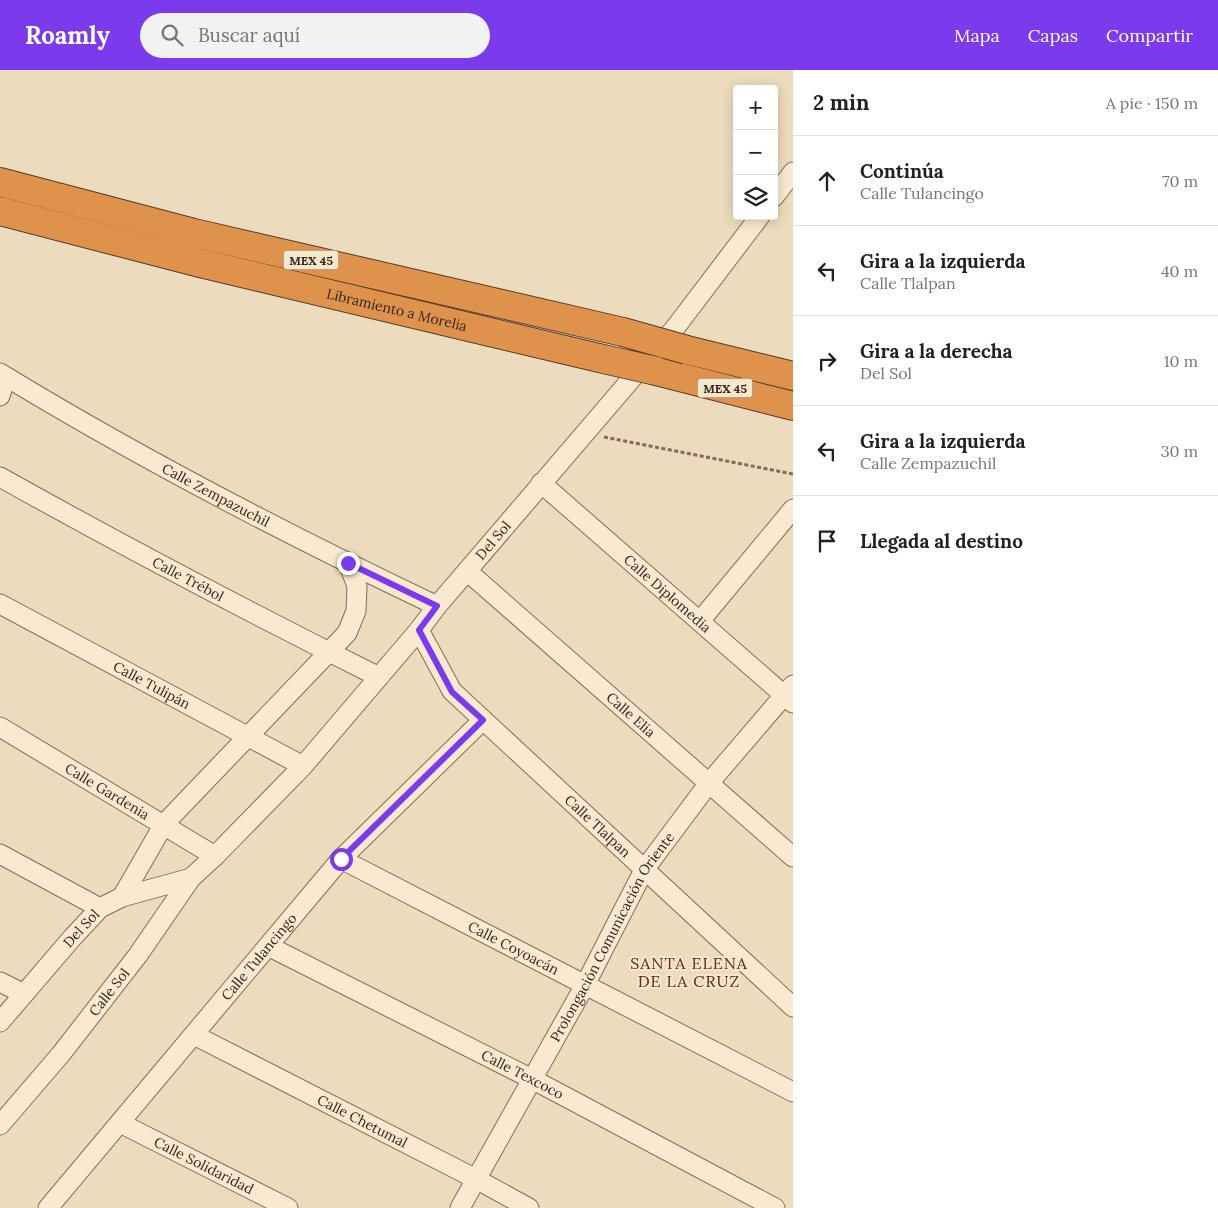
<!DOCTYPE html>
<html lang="es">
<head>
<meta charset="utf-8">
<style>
  body { margin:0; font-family:Lora,serif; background:#f2f2f2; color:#202124 }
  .controls { position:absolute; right:15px; top:15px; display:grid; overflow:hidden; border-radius:5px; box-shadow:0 2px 12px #0003 }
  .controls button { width:45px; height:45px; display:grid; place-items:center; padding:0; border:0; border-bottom:1px solid #e0e0e0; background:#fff; color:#202124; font:25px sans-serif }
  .stop { position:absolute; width:15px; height:15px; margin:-11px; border:4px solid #7c3aed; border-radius:50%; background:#fff }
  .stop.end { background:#7c3aed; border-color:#fff; box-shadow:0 1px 5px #0008 }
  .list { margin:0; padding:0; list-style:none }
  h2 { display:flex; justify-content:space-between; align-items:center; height:65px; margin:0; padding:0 20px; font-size:21px }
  h2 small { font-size:16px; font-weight:400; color:#757577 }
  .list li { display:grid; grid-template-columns:32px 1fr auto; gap:15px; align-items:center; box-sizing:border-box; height:90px; padding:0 20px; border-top:1px solid #e0e0e0 }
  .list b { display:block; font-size:19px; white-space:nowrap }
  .list p { margin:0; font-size:16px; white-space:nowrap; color:#757577 }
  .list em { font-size:16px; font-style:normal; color:#757577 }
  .icon { flex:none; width:28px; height:28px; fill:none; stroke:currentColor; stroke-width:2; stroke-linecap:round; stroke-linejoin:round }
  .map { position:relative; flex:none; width:793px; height:1138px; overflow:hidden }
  header { display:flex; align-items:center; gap:30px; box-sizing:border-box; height:70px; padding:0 25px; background:#7c3aed; color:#fff }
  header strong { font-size:24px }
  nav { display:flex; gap:28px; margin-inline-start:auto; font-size:18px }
  .search { width:350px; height:45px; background:#f2f2f2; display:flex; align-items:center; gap:12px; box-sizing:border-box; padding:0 18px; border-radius:28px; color:#757577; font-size:19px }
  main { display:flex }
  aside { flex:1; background:#fff }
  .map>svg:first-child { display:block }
</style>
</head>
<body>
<header>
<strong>Roamly</strong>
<div class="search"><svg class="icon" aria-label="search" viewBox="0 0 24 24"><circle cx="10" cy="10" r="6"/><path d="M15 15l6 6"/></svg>Buscar aquí</div>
<nav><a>Mapa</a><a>Capas</a><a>Compartir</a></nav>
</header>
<main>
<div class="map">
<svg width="793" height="1138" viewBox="0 0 793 1138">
  <rect width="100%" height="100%" fill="#eddbbd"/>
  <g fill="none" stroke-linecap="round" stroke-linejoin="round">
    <!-- minor casing -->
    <g stroke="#856b56" stroke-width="21">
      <g id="minor">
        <path d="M774 127 793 102"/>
        <path id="s1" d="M0 303C141 389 288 465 437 536"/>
        <path d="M0 326 6 307"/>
        <path id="s2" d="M0 407C125 477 251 543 379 607"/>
        <path id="s3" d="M541 413 793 633"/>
        <path id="s4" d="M467 501 793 787"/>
        <path id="s5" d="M0 534 303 696"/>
        <path d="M700 551 793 439"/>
        <path id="s6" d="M419 560 452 621 793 937"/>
        <path id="s7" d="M0 657 215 786"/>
        <path d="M0 784 100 838"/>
        <path id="s8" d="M341 789 793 1022"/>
        <path d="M122 827 164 754 347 563 356 541 357 516 348 493"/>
        <path id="s9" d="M268 876 532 1009 775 1138"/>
        <path d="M0 912 24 924"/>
        <path id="s10" d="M0 952 72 868 100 838 122 827 191 808"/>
        <path id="s11" d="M194 965 476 1109 529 1138"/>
        <path id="s12" d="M120 1053 288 1138"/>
        <path id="s13" d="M0 1055 61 984 138 885 191 808 215 786 303 696 419 560 437 536 675 258 760 146"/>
        <path id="s14" d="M48 1138 341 789 483 650"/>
        <path id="s15" d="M460 1138 585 915 644 800 709 713 793 615"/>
      </g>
    </g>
    <!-- highway casing -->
    <g stroke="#523a2b" stroke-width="30">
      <g id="highway">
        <path d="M0 112 194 163 623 262"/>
        <path id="s16" d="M0 141 200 193 599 288"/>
        <path d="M687 280 793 306"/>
        <path d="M656 301 793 336"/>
      </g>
    </g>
    <!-- path -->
    <path stroke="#856b56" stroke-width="3" stroke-dasharray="4 2.5" stroke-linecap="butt" d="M604 367 793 404"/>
    <!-- minor -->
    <use href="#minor" stroke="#f8e9d0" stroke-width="19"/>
    <!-- highway -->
    <use href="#highway" stroke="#de924c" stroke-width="28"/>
    <!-- highway-bridge casing -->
    <g stroke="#523a2b" stroke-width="30" stroke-linecap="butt">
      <path id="highway-bridge" d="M623 262 687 280
        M599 288 656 301"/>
    </g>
    <!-- highway-bridge -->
    <use href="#highway-bridge" stroke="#de924c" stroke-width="28"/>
  </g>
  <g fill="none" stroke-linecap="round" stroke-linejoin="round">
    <!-- route -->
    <path stroke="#7c3aed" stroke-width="6" d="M341 789 483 650 452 622 419 560 437 536 348 493"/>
  </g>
  <g text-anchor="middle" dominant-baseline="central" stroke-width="4" stroke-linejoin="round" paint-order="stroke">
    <!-- shield labels -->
    <g fill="#f5e6cc" stroke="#6e5f50" stroke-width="1">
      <rect x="283.5" y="180.5" width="55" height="19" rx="4"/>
      <rect x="697.5" y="308.5" width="55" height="19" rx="4"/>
    </g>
    <g font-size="12" font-weight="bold" fill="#34251b">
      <text x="311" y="190">MEX 45</text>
      <text x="725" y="318">MEX 45</text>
    </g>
    <!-- street labels -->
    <g font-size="14" fill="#34251b" stroke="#f5e6cc">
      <text stroke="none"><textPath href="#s16" startOffset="409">Libramiento a Morelia</textPath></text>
      <text stroke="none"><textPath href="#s1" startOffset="248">Calle Zempazuchil</textPath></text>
      <text stroke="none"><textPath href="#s13" startOffset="766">Del Sol</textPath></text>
      <text stroke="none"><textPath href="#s2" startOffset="214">Calle Trébol</textPath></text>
      <text stroke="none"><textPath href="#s3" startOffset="168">Calle Diplomedia</textPath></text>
      <text stroke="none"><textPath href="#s5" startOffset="172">Calle Tulipán</textPath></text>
      <text stroke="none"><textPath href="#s4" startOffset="218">Calle Elia</textPath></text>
      <text stroke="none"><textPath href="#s7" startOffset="125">Calle Gardenia</textPath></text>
      <text stroke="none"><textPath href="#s6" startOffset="268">Calle Tlalpan</textPath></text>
      <text stroke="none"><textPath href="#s10" startOffset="124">Del Sol</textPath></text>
      <text stroke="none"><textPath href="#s15" startOffset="311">Prolongación Comunicación Oriente</textPath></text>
      <text stroke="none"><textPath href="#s8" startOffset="194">Calle Coyoacán</textPath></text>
      <text stroke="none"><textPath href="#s14" startOffset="328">Calle Tulancingo</textPath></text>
      <text stroke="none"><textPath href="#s13" startOffset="172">Calle Sol</textPath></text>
      <text stroke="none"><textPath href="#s9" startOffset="285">Calle Texcoco</textPath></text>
      <text stroke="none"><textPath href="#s11" startOffset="189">Calle Chetumal</textPath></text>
      <text stroke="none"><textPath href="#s12" startOffset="94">Calle Solidaridad</textPath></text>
    </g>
    <!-- quarter labels -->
    <g font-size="16" letter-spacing="1" fill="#60241b" stroke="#f5e6cc">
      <text x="689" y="893">SANTA ELENA<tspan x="689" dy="18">DE LA CRUZ</tspan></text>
    </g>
  </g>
</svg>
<div class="controls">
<button>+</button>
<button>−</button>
<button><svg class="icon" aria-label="layers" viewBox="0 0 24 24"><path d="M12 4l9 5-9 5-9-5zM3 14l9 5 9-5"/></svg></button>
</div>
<div class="stop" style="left:341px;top:789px"></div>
<div class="stop end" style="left:348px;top:493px"></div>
</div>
<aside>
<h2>2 min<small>A pie · 150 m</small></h2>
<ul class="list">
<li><svg class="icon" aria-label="ahead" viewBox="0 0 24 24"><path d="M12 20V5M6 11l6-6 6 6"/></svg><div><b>Continúa</b><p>Calle Tulancingo</p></div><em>70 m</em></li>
<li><svg class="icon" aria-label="left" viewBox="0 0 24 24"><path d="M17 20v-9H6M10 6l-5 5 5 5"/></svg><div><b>Gira a la izquierda</b><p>Calle Tlalpan</p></div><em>40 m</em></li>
<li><svg class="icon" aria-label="right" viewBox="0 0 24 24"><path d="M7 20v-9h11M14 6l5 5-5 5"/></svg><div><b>Gira a la derecha</b><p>Del Sol</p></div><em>10 m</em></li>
<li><svg class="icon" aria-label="left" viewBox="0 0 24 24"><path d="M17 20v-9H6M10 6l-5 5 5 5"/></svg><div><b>Gira a la izquierda</b><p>Calle Zempazuchil</p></div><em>30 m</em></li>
<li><svg class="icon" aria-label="arrive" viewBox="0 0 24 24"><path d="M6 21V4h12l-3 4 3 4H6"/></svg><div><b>Llegada al destino</b></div></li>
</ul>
</aside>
</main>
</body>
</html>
